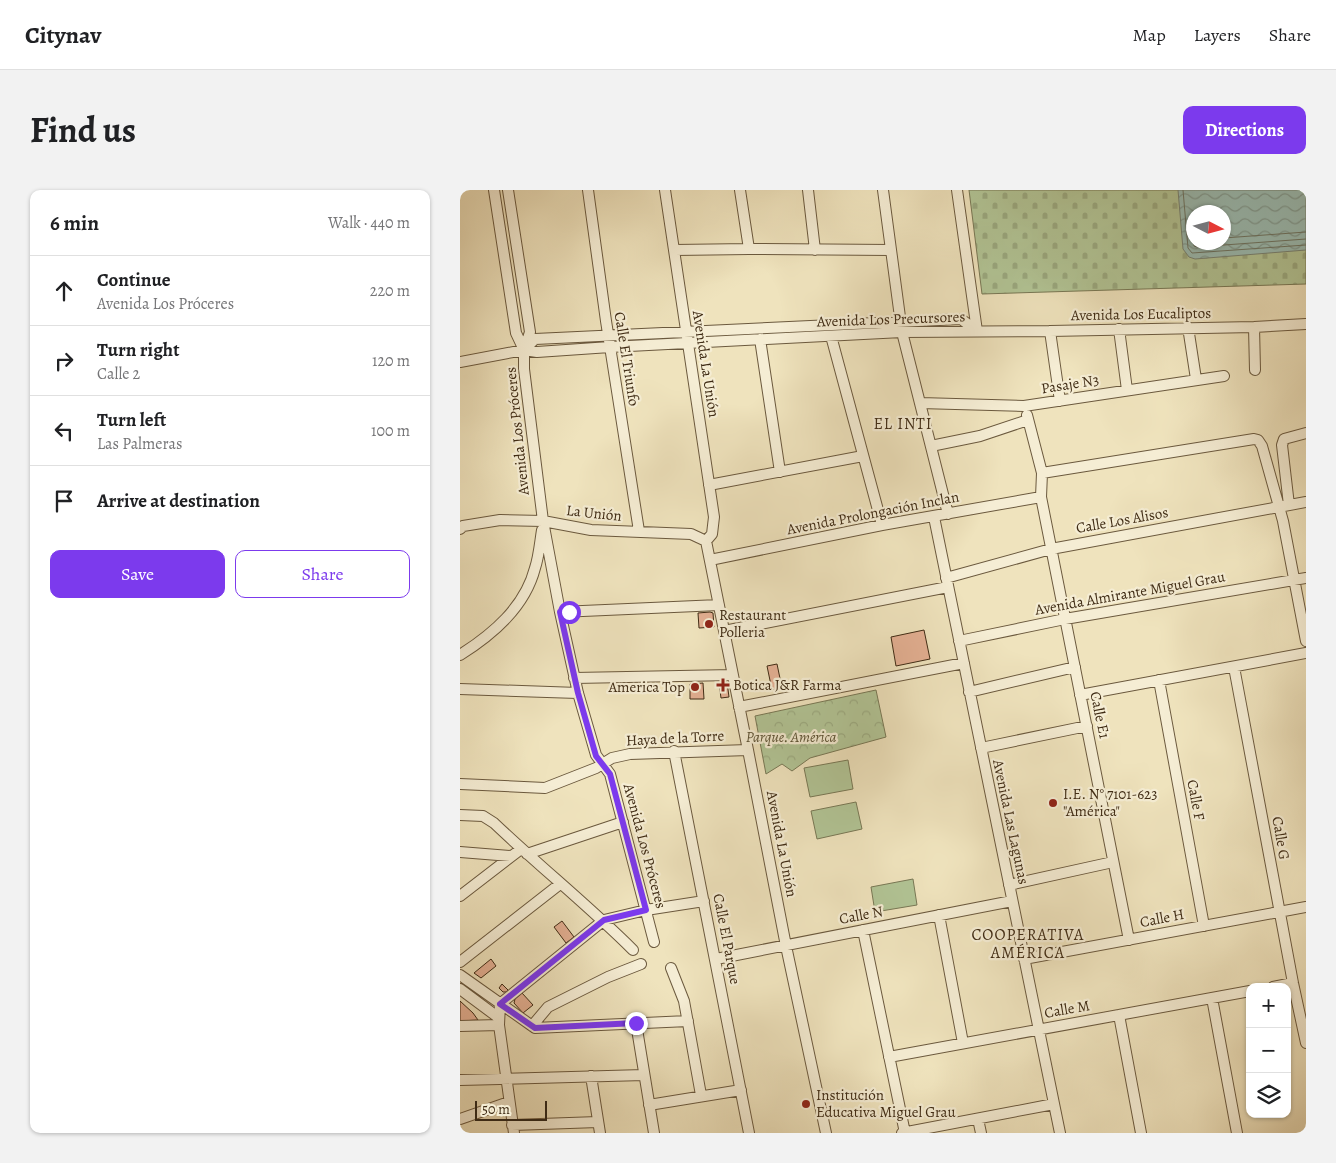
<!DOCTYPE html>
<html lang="en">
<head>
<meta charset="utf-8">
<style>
  body { margin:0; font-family:Alegreya,serif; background:#f2f2f2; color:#202124 }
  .controls { position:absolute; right:15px; bottom:15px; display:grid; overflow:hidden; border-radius:10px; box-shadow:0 1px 4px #0004 }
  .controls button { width:45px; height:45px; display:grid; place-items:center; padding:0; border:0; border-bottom:1px solid #e0e0e0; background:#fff; color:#202124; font:25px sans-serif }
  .compass { position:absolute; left:726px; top:15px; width:45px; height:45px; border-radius:50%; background:#fff; box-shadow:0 1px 4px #0004; rotate:96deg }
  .scale { position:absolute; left:15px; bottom:12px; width:72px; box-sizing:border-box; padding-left:5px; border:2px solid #3f2b14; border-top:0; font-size:14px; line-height:18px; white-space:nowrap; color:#3f2b14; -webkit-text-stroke:4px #f5edd4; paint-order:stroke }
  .stop { position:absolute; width:15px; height:15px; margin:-11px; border:4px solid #7c3aed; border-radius:50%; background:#fff }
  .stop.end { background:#7c3aed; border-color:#fff; box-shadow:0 1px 5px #0008 }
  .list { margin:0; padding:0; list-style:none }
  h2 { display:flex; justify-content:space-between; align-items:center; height:65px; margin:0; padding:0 20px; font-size:21px }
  h2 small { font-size:16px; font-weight:400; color:#757577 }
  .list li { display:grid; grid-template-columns:32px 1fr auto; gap:15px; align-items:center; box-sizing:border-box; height:70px; padding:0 20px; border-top:1px solid #e0e0e0 }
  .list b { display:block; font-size:19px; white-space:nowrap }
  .list p { margin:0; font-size:16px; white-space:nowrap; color:#757577 }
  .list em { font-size:16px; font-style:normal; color:#757577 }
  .actions { display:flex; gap:10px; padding:15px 20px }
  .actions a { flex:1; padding:11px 0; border:1px solid #7c3aed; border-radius:10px; text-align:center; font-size:18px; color:#7c3aed }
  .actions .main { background:#7c3aed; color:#fff }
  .icon { flex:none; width:28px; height:28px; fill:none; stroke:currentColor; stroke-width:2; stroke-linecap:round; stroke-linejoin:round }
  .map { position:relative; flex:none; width:846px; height:943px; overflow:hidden; border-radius:10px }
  header { display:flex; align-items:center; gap:30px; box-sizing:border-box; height:70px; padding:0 25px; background:#fff; border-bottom:1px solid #e0e0e0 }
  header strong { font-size:24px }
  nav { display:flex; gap:28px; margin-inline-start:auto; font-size:18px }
  .intro { display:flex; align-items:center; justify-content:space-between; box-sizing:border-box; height:120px; padding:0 30px }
  h1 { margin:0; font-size:35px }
  .button { padding:12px 22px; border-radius:10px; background:#7c3aed; color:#fff; font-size:18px; font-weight:700 }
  main { display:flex; gap:30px; padding:0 30px }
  aside { flex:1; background:#fff; border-radius:10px; box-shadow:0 1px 4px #0004 }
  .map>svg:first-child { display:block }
</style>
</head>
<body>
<header>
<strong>Citynav</strong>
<nav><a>Map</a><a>Layers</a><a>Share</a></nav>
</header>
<div class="intro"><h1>Find us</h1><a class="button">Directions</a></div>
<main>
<aside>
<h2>6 min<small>Walk · 440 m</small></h2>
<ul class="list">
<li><svg class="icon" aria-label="ahead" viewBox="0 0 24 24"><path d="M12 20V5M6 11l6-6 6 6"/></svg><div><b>Continue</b><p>Avenida Los Próceres</p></div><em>220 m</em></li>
<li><svg class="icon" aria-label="right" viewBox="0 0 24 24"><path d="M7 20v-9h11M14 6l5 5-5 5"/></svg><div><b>Turn right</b><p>Calle 2</p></div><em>120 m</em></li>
<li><svg class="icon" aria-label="left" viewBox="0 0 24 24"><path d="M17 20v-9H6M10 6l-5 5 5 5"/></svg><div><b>Turn left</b><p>Las Palmeras</p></div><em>100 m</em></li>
<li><svg class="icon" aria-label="arrive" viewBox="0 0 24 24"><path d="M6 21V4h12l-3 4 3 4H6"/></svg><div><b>Arrive at destination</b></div></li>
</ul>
<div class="actions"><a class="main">Save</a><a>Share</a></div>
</aside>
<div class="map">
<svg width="846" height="943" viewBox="0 0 846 943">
  <defs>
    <pattern id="forest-crowns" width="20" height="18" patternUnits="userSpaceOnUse" patternTransform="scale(1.25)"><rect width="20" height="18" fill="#b2c596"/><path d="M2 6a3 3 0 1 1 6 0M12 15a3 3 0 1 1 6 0" fill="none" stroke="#9aa980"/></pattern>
    <pattern id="cemetery-stones" width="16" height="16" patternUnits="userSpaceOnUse" patternTransform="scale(1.25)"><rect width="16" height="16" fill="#b2c596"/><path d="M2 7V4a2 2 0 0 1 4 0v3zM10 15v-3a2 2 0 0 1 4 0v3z" fill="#9aa980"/></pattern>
    <pattern id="water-waves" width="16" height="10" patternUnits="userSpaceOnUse" patternTransform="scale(1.25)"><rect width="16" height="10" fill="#9abdb5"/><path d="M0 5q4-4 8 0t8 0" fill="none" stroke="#7f9a92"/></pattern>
  </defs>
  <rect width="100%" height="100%" fill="#efe3bd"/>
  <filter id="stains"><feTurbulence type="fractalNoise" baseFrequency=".004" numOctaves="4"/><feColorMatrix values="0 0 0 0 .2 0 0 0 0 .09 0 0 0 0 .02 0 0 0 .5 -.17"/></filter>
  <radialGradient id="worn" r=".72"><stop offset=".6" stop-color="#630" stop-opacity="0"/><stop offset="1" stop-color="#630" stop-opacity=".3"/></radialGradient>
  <!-- green -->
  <path fill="#b2c596" stroke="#787855" d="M388 570 393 599 350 607 344 578Z
    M396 612 402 639 357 649 351 621Z
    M453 689 457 715 415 722 411 697Z"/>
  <!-- forest -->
  <path fill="url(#forest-crowns)" stroke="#787855" d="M416 500 426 547 350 568 332 581 322 574 306 584 295 526Z"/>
  <!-- cemetery -->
  <path fill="url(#cemetery-stones)" stroke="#787855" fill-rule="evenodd" d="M509 0H846V94L522 104ZM734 22H764V52H734Z"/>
  <!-- water -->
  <path fill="url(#water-waves)" stroke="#768375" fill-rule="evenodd" d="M718 0H846V60L735 69 729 67 723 59ZM734 22H764V52H734Z"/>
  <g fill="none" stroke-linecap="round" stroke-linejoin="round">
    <!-- shore -->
    <path stroke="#6c7464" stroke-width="1" d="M723 0 728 58 732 63 846 55
      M764 48 846 42
      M734 52V56L737 57 846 49"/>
  </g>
  <!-- building -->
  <path fill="#e4b093" stroke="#3f2b14" d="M250 422 253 423 254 437 239 438 238 423Z
    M464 440 470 469 436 476 431 447Z
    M317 474 322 498 312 500 307 476Z
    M267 492 269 507 261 508 259 493Z
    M243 493 244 509H230V494Z
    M102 731 114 747 106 753 94 737Z
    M31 769 36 776 21 788 14 783Z
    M42 794 48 800 47 802H43L39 798Z
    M62 803 73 815 63 823 54 813 55 809Z
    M0 811 13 823 18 830 0 831Z"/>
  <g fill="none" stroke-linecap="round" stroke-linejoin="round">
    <!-- minor casing -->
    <g stroke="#6b593e" stroke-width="12">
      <path id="minor" d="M34 0 56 143 64 160
        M48 0 70 142 64 160V179L83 331 100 422 118 503 136 565 150 584 194 752
        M128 0 146 131 179 341
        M205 0 254 327 252 344 246 351
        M280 0 289 59
        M348 0 355 60
        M423 0 442 142 488 324
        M497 0 517 141
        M214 60 289 59 431 60
        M728 137 736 189
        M794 137 795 180
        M659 139 667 200
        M590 141 600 211
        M371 146 422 335
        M300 149 320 282
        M67 157 75 149 501 129 517 141
        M0 172 64 160 77 162 150 157 442 142 590 141 794 137 846 134
        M460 213 564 216 764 186
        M567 225 582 283
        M471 256 520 246 568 230
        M249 295 403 266
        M829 315 822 255 824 249 846 243
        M474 327 600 943
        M0 339 3 336 40 330 83 331 131 340 231 344 246 351 288 560 326 756 366 943
        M250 370 422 335 581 307
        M486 388 591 359 846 312
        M100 422 259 415
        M264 441 488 397
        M499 451 605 429 846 388
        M0 465C33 444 65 417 75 378 79 366 80 352 82 340
        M774 477 833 793 846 853
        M114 488 273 485
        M699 490 744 736
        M0 499 118 503
        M509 502 615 477
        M620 505 846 463
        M279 517 504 473
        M521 558 627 536
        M214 561 289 943
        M0 594 85 598 136 578 152 568 170 564 288 560
        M0 625 23 626 34 633C79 676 129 716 173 760
        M0 662 51 666
        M67 664 163 632
        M549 695 653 672
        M0 706 61 659
        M479 725 503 853
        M403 740 445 943
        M669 750 581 307 582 283 794 249 798 250 802 256 823 331 846 451
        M256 769 552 711
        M564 769 846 717
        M0 772 100 694
        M211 778 224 811 241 905
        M0 785 75 838 228 831
        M813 797 833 793
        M0 799 39 828
        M752 808 777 943
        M40 814 144 730 186 720 244 711
        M40 814 39 835 54 943
        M659 825 681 943
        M176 833 194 943
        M0 836 39 835
        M72 836 88 817 148 787 181 774
        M429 867 790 801
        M131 886 140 943
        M0 890 184 885
        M189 915 281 900
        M0 929 49 912
        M518 929 521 943
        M52 935 138 932
        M442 943 594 914"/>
    </g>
    <!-- minor -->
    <use href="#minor" stroke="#f5edd4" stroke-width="10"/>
  </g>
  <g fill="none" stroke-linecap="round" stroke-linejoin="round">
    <!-- route -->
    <path stroke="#7c3aed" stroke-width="6" d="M109 422H100L118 503 136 566 150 584 186 720 144 730 40 814 75 838 176 833"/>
  </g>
  <!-- markers -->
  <g fill="#8f2418" stroke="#f5edd4" stroke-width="2">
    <circle cx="249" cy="434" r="5"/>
    <path d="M260.5 487.5h5v5h5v5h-5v5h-5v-5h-5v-5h5z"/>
    <circle cx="235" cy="497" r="5"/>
    <circle cx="593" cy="613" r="5"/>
    <circle cx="346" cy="914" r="5"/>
  </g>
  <g text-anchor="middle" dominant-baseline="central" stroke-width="4.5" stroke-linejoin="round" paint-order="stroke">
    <!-- street labels -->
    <g font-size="15" fill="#3f2b14" stroke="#f5edd4">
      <text transform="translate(681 124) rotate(-1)">Avenida Los Eucaliptos</text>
      <text transform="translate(431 129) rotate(-2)">Avenida Los Precursores</text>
      <text transform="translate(167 169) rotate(81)">Calle El Triunfo</text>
      <text transform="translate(246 174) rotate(81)">Avenida La Unión</text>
      <text transform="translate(610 194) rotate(-9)">Pasaje N3</text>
      <text transform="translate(57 241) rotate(-96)">Avenida Los Próceres</text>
      <text transform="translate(134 323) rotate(6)">La Unión</text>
      <text transform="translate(413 323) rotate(-11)">Avenida Prolongación Inclan</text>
      <text transform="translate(662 330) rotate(-10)">Calle Los Alisos</text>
      <text transform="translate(670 403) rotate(-10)">Avenida Almirante Miguel Grau</text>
      <text transform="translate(640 525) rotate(78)">Calle E1</text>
      <text transform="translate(215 548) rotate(-3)">Haya de la Torre</text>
      <text transform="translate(736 610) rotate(79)">Calle F</text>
      <text transform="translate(551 632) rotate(78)">Avenida Las Lagunas</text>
      <text transform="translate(821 648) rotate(80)">Calle G</text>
      <text transform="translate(322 654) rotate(79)">Avenida La Unión</text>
      <text transform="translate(185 656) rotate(75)">Avenida Los Próceres</text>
      <text transform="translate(401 725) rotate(-11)">Calle N</text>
      <text transform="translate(702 728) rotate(-11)">Calle H</text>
      <text transform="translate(267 749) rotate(79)">Calle El Parque</text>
      <text transform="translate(607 819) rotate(-10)">Calle M</text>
    </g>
    <!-- poi labels -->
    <g font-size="15" fill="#3f2b14" stroke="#f5edd4" text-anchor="start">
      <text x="259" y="425">Restaurant<tspan x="259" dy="17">Polleria</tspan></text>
      <text x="273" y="495">Botica J&amp;R Farma</text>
      <text x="225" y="497" text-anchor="end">America Top</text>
      <text x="603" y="604">I.E. N° 7101-623<tspan x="603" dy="17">"América"</tspan></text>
      <text x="356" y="905">Institución<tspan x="356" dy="17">Educativa Miguel Grau</tspan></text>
    </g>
    <!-- park labels -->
    <g font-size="15" font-style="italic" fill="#5c5234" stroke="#f5edd4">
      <text x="331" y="547">Parque. América</text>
    </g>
    <!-- neighbourhood labels -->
    <g font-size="16" letter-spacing="1" fill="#3f2b14" stroke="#f5edd4">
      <text x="443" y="234">EL INTI</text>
      <text x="568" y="745">COOPERATIVA<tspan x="568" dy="18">AMÉRICA</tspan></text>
    </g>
  </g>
  <rect width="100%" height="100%" filter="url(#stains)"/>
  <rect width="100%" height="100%" fill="url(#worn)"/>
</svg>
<div class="controls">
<button>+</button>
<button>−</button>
<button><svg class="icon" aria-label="layers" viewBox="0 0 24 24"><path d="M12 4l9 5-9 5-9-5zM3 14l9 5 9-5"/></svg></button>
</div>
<svg class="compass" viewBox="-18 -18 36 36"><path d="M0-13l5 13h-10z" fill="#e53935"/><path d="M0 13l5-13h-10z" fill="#757577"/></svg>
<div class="scale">50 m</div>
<div class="stop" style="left:109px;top:422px"></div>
<div class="stop end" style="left:176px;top:833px"></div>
</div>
</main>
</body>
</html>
